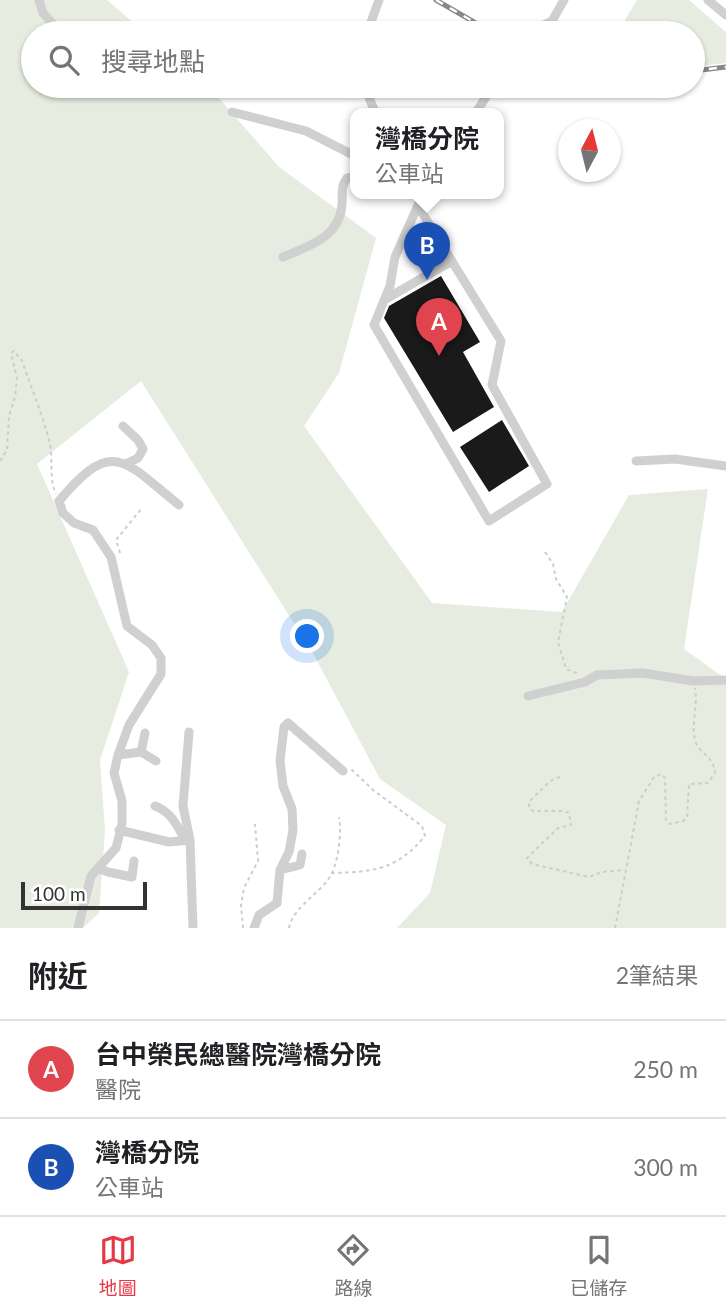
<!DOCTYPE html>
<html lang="zh-TW">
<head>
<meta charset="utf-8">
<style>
  body { margin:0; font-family:Lato,"Noto Sans TC",sans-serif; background:#f2f2f2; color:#202124 }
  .compass { position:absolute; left:558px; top:119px; width:63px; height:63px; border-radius:50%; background:#fff; box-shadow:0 2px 5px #0004; rotate:7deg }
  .scale { position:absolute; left:21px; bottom:18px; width:126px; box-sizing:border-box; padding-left:7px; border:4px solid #333; border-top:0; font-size:19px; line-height:24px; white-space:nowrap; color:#333; -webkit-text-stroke:5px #fff; paint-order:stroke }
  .you { position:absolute; left:308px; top:637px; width:24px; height:24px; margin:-18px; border:5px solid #fff; border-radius:50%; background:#1a73e8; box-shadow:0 0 0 10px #1a73e833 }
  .badge { display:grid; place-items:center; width:46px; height:46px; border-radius:50%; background:#e63946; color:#fff; font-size:23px; font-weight:700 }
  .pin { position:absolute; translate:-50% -58px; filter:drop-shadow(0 2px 4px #0008) }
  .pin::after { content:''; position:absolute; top:37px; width:24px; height:21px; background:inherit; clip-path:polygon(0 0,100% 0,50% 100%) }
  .popup { position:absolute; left:350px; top:108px; width:154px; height:91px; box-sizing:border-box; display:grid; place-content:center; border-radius:14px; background:#fff; filter:drop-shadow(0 2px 5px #0005); font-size:23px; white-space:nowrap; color:#757577 }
  .popup b { font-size:26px; color:#202124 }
  .popup::after { content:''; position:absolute; left:50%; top:100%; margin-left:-14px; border:14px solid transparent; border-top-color:#fff }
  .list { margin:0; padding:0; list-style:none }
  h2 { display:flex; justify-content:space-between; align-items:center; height:91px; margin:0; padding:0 28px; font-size:30px }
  h2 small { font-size:23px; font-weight:400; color:#757577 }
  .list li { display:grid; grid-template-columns:46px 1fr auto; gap:21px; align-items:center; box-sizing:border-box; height:98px; padding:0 28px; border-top:2px solid #e0e0e0 }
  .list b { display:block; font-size:26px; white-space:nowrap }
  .list p { margin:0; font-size:23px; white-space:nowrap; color:#757577 }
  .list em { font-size:23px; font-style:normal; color:#757577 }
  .icon { flex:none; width:38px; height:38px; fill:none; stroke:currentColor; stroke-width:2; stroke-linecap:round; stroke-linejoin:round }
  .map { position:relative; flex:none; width:726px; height:928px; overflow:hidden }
  .search { position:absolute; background:#fff; box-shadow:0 2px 5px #0004; left:21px; right:21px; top:21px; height:77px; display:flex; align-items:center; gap:18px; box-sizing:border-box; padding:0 24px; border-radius:38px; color:#757577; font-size:26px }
  .sheet { height:287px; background:#fff }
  nav { display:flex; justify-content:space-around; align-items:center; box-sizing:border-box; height:98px; border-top:2px solid #e0e0e0; background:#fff; font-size:19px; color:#757577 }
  nav a { display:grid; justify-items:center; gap:4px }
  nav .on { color:#e63946 }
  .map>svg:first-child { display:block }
</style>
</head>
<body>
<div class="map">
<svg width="726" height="928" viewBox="0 0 726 928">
  <rect width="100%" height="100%" fill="#fff"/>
  <!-- green -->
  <path fill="#e6ecdf" d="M0 0H107L145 33H33V86H206L218 97 279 167 376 238 339 373 304 426 432 603 562 612 629 495 708 489 684 649 726 679V928H397L430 893 446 825 380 779 314 655 141 381 37 464 129 672 100 760 105 830 99 913 83 928H0Z
    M637 0H689L726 32V63L693 67V33H625V20Z"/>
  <!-- building -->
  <path fill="#1a1a1a" d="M441 276 480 342 463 352 494 407 453 432 384 318 389 306Z
    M502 420 529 466 489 492 460 447Z"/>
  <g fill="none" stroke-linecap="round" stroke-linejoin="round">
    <!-- path -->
    <path stroke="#cdcdcd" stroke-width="2" stroke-dasharray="3.5 3.5" stroke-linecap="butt" d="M0 461 7 450 9 416 15 397 17 378 11 353 14 351 22 361C31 387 42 413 49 440 54 458 48 476 56 494
      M545 552 553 564 556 579 567 597 558 642 566 669 579 674
      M120 553 116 540 142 508
      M560 777 550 781 529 802V808L533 811H564L569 813 571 825 558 828 527 858 532 864 589 877 602 872 624 870
      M331 873C373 872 397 870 425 836L422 826 373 790 350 768
      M243 928 241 905 244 888 258 861 255 824
      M289 928C292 910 316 895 327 881 338 869 342 833 339 817
      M615 928 639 801 654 777 661 774 665 778 666 820 670 824 683 821 687 818 689 784 708 783 715 773C714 755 698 754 695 740 691 725 698 705 695 688"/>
    <!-- minor -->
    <path stroke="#d0d0d0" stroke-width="9" d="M39 0 43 13 61 33
      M708 0 726 15
      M367 33 379 0
      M527 33 552 21 564 0
      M364 86 376 114
      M232 112 306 131 355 156
      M475 114 493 86
      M418 206 501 341 492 385 547 484 489 521 374 325 390 286 395 257 423 194
      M283 257C309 246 339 238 342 205 343 194 340 187 347 178L355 176
      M384 300 452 261
      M123 426 138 440 143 449 138 458 126 464
      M636 461 675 459 726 466
      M528 696 585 682 597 675 643 673 693 681 726 680
      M189 732 183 806 190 840
      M141 752 156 761
      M118 755 141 752 145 733
      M155 806C171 812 177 825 185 840
      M119 830 169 842 190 840 193 928
      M98 868 108 872 132 877 134 861
      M280 870 300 865 302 854
      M78 928 91 876 116 848 122 824V801L114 773 118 755 129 725 161 674V658L152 645 127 626 111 557 93 530 74 523 63 513 59 501C113 436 124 461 179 505
      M254 928 259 915 277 903 280 870 289 852 293 830 292 809 283 786 280 761 284 727 288 723 343 771"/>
    <!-- rail casing -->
    <g stroke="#888" stroke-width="5">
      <path id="rail" d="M436 0 493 33
        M693 71 726 67"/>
    </g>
    <!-- rail -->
    <use href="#rail" stroke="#fff" stroke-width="2.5" stroke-dasharray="8" stroke-linecap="butt"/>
  </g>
</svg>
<svg class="compass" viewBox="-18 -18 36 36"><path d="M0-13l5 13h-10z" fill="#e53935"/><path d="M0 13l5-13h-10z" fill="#757577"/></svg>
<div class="scale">100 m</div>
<div class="you"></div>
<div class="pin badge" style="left:439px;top:356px;background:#e0444e">A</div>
<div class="pin badge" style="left:427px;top:280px;background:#1a4fb4">B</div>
<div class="popup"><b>灣橋分院</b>公車站</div>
<div class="search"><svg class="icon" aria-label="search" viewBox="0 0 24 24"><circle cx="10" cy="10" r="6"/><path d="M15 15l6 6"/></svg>搜尋地點</div>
</div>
<section class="sheet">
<h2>附近<small>2筆結果</small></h2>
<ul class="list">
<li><span class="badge" style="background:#e0444e">A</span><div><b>台中榮民總醫院灣橋分院</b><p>醫院</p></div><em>250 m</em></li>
<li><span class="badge" style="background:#1a4fb4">B</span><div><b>灣橋分院</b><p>公車站</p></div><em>300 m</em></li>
</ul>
</section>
<nav>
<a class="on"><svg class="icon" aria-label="map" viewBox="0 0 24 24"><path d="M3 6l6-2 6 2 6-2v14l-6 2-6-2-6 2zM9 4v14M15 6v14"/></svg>地圖</a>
<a><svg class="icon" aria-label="directions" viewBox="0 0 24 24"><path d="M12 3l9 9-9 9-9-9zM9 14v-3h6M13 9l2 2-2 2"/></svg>路線</a>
<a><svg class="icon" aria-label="saved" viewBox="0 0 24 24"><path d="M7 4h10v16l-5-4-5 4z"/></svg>已儲存</a>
</nav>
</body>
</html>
